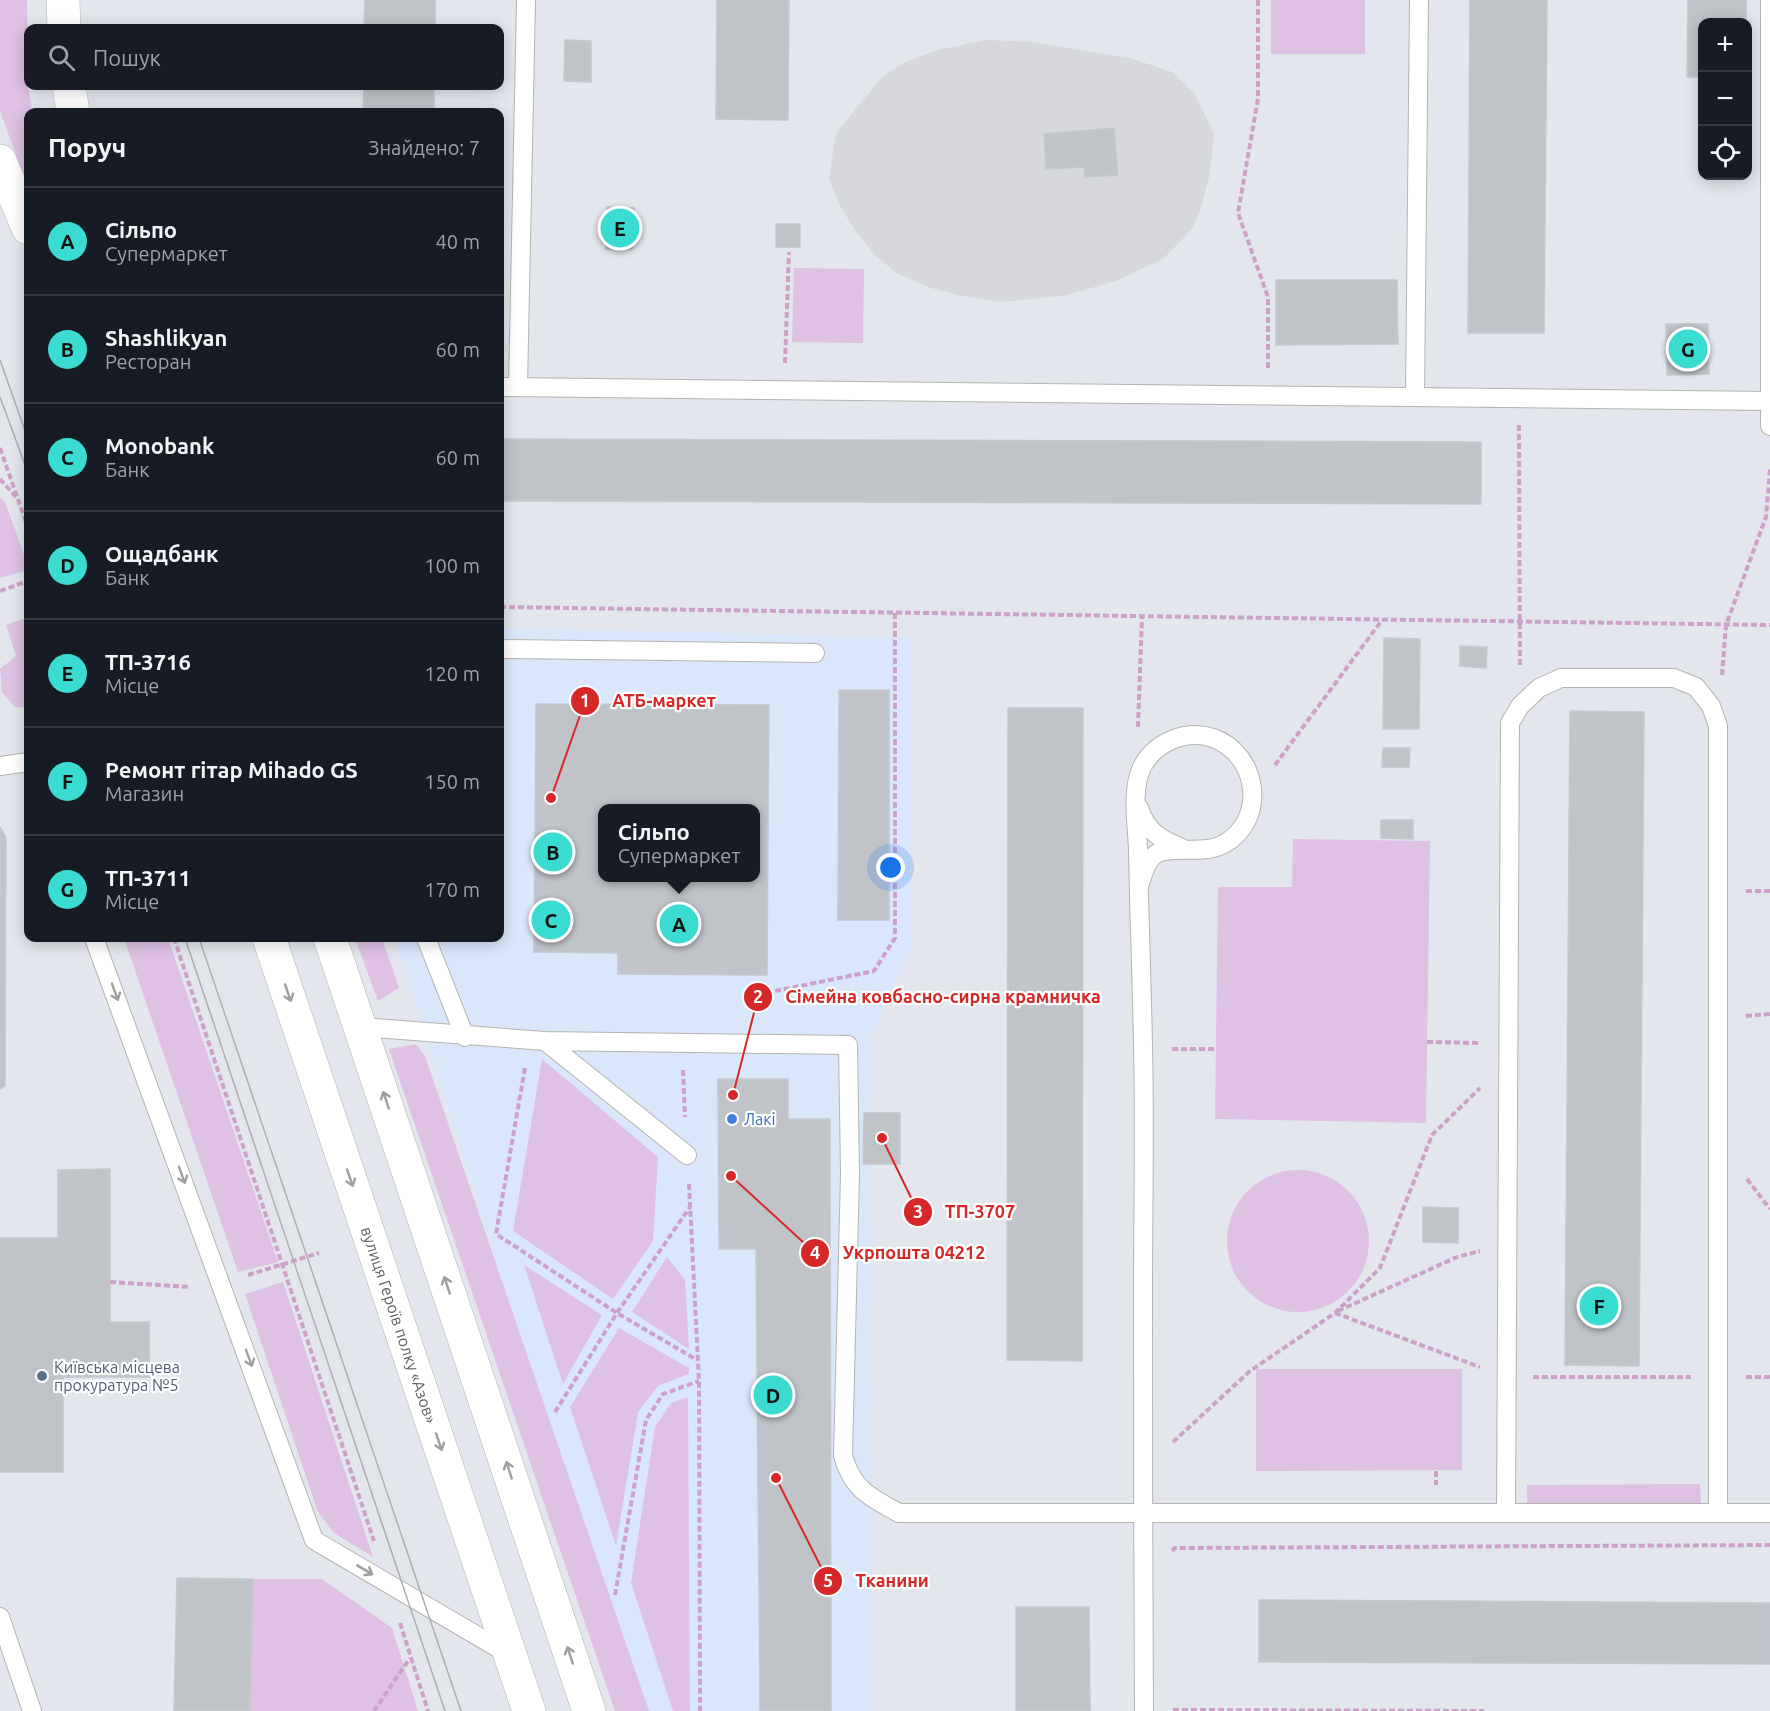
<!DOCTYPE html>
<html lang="uk">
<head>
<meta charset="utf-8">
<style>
  body { margin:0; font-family:Ubuntu,sans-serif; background:#20242c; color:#f1f3f6 }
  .controls { position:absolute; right:18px; top:18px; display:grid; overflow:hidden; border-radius:12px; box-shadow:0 3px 15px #0003 }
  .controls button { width:54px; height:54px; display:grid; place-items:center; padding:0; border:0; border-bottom:2px solid #363941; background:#171b24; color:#f1f3f6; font:30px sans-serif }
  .you { position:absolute; left:891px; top:868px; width:21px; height:21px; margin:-15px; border:4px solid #fff; border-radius:50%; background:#1a73e8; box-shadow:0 0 0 9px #1a73e833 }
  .badge { display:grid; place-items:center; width:39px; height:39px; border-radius:50%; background:#3adcd1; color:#111; font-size:20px; font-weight:700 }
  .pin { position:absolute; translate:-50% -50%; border:3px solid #fff; box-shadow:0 2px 6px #0006 }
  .popup { position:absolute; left:598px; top:804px; width:162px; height:78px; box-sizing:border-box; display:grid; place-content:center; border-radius:12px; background:#171b24; filter:drop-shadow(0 2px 4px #0005); font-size:20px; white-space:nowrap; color:#9ea1a6 }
  .popup b { font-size:22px; color:#f1f3f6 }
  .popup::after { content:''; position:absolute; left:50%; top:100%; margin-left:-12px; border:12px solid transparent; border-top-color:#171b24 }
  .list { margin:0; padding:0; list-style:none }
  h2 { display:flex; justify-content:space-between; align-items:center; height:78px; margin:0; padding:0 24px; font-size:26px }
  h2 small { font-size:20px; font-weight:400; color:#9ea1a6 }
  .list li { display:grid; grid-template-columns:39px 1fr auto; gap:18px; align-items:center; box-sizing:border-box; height:108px; padding:0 24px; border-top:2px solid #363941 }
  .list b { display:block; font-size:22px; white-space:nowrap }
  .list p { margin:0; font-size:20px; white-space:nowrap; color:#9ea1a6 }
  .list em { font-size:20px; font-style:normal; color:#9ea1a6 }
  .icon { flex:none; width:33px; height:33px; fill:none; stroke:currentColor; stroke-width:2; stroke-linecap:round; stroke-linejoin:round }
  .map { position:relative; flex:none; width:1770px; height:1711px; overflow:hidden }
  .search { position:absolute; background:#171b24; box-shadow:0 3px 15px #0003; left:24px; top:24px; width:480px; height:66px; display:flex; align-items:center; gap:15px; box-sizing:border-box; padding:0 21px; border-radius:12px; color:#9ea1a6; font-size:22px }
  .panel { position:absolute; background:#171b24; box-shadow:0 3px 15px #0003; left:24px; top:108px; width:480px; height:834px; border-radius:12px }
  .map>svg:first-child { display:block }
</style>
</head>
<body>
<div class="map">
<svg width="1770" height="1711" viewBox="0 0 1770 1711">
  <rect width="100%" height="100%" fill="#e3e7ed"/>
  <!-- commercial -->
  <path fill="#dae7fb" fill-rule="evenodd" d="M500 628 912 637 911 947 872 1035V1711H637L395 938H500ZM602 808H756V878H602Z"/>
  <!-- industrial -->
  <path fill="#d6d8dc" d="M986 40 1033 42 1130 58 1172 72 1195 94 1214 134 1210 173 1201 208 1192 229 1163 259 1116 281 1067 295 1004 302 962 296 931 288 896 273 875 255 856 232 840 206 829 179 836 133 882 77 907 61 942 49Z"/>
  <!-- green -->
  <path fill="#dec1e3" d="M0 0H27L28 86 32 112H28V188L0 111Z
    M1271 0H1365V54H1271Z
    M794 268 864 269 863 343 792 342Z
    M0 497 5 502 28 566V570L0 578Z
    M28 617V708L15 707 2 692 0 669 16 656 6 625Z
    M1293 839 1430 841 1426 1123 1215 1119 1218 887H1292Z
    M124 938H168L278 1262 238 1272Z
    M355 938H382L399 988 378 1001Z
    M416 1044 425 1056 649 1711H615L389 1049Z
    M542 1059 658 1157 653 1241 613 1299 513 1231Z
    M1227 1241a71 71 0 1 1 142 0a71 71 0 1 1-142 0Z
    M667 1257 685 1280 689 1349 632 1312Z
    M524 1265 602 1315 563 1384Z
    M283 1282 373 1557 334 1533 318 1512 245 1294Z
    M619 1328 689 1368V1374L658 1386 638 1412 616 1546 570 1407Z
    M1256 1369H1462V1470L1256 1471Z
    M688 1397 690 1711H673L631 1583 655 1427 671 1403Z
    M1700 1484 1701 1505 1527 1506V1485Z
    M253 1579H322L392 1628 418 1711H250Z"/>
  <!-- building -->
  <path fill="#c0c3c8" stroke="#c2c9d1" stroke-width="1.5" fill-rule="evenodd" d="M365 0H435V28H364Z
    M717 0H789L788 120 716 119Z
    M1470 0H1547L1544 333H1468Z
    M1688 0H1746V22H1702V77H1687Z
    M565 40 591 41V82L564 81Z
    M364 86H434V112H363Z
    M1114 128 1118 175 1085 177 1084 167 1046 169 1044 134Z
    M607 207 634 208 633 249H606Z
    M776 224H800V247H776Z
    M1276 280H1397L1398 344 1276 345Z
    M1666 324H1708L1709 374 1667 375Z
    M500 439 1481 442V504L500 501Z
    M1384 638 1420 639 1419 729H1383Z
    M1460 646 1487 647 1486 668 1460 666Z
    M839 690H889V920H838Z
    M536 704 769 705 767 975 618 974V953L534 952ZM602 808H756V878H602Z
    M1008 708H1083L1082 1361 1007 1360Z
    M1570 711 1644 712 1639 1366 1565 1365Z
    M1383 748H1410L1409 767H1382Z
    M1381 820H1413V839L1381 838Z
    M0 827 6 837 5 1086 0 1089Z
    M718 1079H788V1119H830L831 1711H760L756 1249H719Z
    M864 1113H900V1164H863Z
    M110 1169V1322H149L150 1377H63V1472H0V1238H58V1170Z
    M1423 1207 1458 1208V1243L1423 1242Z
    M177 1578 253 1579 250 1711H174Z
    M1259 1600 1770 1603V1664L1259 1662Z
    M1016 1607H1089L1090 1711H1016Z"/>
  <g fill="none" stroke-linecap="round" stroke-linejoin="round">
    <!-- lane casing -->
    <g stroke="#b5b2af" stroke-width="20">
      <path id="lane" d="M1770 0V426
        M500 387 1770 401
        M518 387 526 0
        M1415 397 1419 0
        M500 649 815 653
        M0 766 28 762
        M1139 808C1147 832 1160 839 1182 848
        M1139 887C1142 876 1146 860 1156 854 1172 844 1201 856 1224 844 1268 819 1258 754 1213 738 1186 729 1155 742 1142 767 1131 790 1137 824 1138 849 1139 915 1142 981 1143 1047 1145 1128 1143 1209 1143 1290 1143 1430 1143 1571 1144 1711
        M94 938 314 1540 510 1655
        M426 938 465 1037
        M361 1027 545 1041 848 1045 850 1174 843 1456C853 1490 870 1497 899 1513H1770
        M545 1041 687 1155
        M1506 1513 1510 723 1520 706 1539 688 1561 678H1674L1696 687 1711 706 1718 726V1513
        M0 1617 32 1711"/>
    </g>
    <!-- secondary casing -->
    <g stroke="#b5b1ae" stroke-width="34">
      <g id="secondary">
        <path d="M63 0 64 28"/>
        <path d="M69 86 73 112"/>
        <path d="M0 161 28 228"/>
        <path id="s1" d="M269 938 529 1711"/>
        <path d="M330 938 589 1711"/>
      </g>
    </g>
    <!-- path -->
    <path stroke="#cda1c8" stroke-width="4" stroke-dasharray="6 3" stroke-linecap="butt" d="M1258 0V99L1238 213 1268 297V368
      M785 363 789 252
      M1519 425 1520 666
      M0 448 28 528
      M0 479 16 497
      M0 591 28 581
      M500 607 1770 625
      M1722 675 1726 625 1766 517 1770 469
      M1138 727 1142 616
      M1275 765 1382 620
      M1746 891H1770
      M174 938 374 1541
      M775 991 874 971 895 938V613
      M1746 1016 1770 1014
      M1427 1042 1481 1043
      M1172 1049H1216
      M525 1068 496 1234 617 1313 697 1360
      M683 1070 685 1117
      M1747 1179 1770 1209
      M689 1184 699 1381 700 1711
      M248 1275 319 1253
      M110 1282 191 1287
      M1338 1311 1457 1257 1480 1251
      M1335 1313 1480 1367
      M1533 1377H1691
      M1746 1377H1770
      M555 1412 617 1313 690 1207
      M1173 1442 1250 1371 1335 1313 1380 1268 1432 1135 1480 1088
      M1436 1471V1485
      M1172 1551 1175 1548 1770 1545
      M615 1595 646 1420 663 1394 699 1381
      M400 1623 428 1711
      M1173 1710 1484 1711
      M374 1711 410 1658"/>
    <!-- lane -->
    <use href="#lane" stroke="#fff" stroke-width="18"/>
    <!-- secondary -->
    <use href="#secondary" stroke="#fff" stroke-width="33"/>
    <!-- tram -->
    <path stroke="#afaeae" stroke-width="1.5" d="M0 360 28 439
      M0 397 28 473
      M185 938 445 1711
      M199 938 461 1711"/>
  </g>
  <!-- one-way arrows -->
  <defs><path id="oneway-shaft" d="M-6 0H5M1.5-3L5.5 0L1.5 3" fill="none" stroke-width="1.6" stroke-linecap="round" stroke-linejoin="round" transform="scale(1.5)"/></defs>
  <g stroke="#a19e9d">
    <use href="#oneway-shaft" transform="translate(115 992) rotate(70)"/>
    <use href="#oneway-shaft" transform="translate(288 993) rotate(71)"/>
    <use href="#oneway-shaft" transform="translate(386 1100) rotate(-108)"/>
    <use href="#oneway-shaft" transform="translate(182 1175) rotate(70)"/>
    <use href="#oneway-shaft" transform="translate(350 1178) rotate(71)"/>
    <use href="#oneway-shaft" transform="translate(447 1285) rotate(-108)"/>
    <use href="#oneway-shaft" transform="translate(249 1358) rotate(70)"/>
    <use href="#oneway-shaft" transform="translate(439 1442) rotate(71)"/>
    <use href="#oneway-shaft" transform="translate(509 1470) rotate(-108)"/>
    <use href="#oneway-shaft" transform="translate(365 1570) rotate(31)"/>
    <use href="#oneway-shaft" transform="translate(570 1655) rotate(-108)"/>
  </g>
  <!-- markers -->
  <circle fill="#3f7fe0" stroke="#fff" stroke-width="2" cx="732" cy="1119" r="6"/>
  <circle fill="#5c6f8a" stroke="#fff" stroke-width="2" cx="42" cy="1376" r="6"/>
  <g text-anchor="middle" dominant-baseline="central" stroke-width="4.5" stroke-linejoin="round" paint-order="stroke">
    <!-- shop labels -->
    <g font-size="16" fill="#366cbe" stroke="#fff" text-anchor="start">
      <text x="744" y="1119">Лакі</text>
    </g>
    <!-- street labels -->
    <g font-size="16" fill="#635e5b" stroke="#fff">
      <text stroke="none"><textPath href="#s1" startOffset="408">вулиця Героїв полку «Азов»</textPath></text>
    </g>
    <!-- service labels -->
    <g font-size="16" fill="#4e5e75" stroke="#fff" text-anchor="start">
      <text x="54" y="1367">Київська місцева<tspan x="54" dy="18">прокуратура №5</tspan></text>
    </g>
  </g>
  <!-- callouts -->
  <path fill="none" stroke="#d62828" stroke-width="2" d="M551 798L585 701M733 1095L758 997M882 1138L918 1212M731 1176L815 1253M776 1478L828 1581"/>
  <g fill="#d62828" stroke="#fff" stroke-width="2">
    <circle cx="551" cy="798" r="6"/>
    <circle cx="733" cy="1095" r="6"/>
    <circle cx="882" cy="1138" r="6"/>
    <circle cx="731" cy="1176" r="6"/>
    <circle cx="776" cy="1478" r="6"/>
    <circle cx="585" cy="701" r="15"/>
    <circle cx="758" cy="997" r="15"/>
    <circle cx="918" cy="1212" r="15"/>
    <circle cx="815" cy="1253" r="15"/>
    <circle cx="828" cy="1581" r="15"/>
  </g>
  <g font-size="18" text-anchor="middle" font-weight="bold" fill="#fff">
    <text x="585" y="707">1</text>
    <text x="758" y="1003">2</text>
    <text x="918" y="1218">3</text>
    <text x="815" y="1259">4</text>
    <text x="828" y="1587">5</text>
  </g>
  <g font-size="18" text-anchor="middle" font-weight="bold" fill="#d62828" stroke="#fff" stroke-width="4.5" stroke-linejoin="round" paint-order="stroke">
    <text x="664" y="707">АТБ-маркет</text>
    <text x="943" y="1003">Сімейна ковбасно-сирна крамничка</text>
    <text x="980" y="1218">ТП-3707</text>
    <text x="914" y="1259">Укрпошта 04212</text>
    <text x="892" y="1587">Тканини</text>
  </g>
</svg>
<div class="controls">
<button>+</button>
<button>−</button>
<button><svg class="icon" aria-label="locate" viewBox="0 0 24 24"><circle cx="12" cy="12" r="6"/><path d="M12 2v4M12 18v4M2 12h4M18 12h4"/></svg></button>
</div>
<div class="you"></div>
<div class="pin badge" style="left:679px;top:924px">A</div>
<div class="popup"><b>Сільпо</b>Супермаркет</div>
<div class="pin badge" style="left:553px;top:852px">B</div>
<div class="pin badge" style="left:551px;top:920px">C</div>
<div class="pin badge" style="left:773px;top:1395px">D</div>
<div class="pin badge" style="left:620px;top:228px">E</div>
<div class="pin badge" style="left:1599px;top:1306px">F</div>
<div class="pin badge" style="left:1688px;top:349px">G</div>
<div class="search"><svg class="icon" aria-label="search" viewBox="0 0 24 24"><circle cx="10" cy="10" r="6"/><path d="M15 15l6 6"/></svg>Пошук</div>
<section class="panel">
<h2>Поруч<small>Знайдено: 7</small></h2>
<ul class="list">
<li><span class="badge">A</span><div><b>Сільпо</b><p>Супермаркет</p></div><em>40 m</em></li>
<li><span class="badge">B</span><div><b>Shashlikyan</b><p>Ресторан</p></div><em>60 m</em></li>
<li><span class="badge">C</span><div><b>Monobank</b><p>Банк</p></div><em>60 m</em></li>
<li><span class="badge">D</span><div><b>Ощадбанк</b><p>Банк</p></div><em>100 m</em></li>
<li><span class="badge">E</span><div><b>ТП-3716</b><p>Місце</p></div><em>120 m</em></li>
<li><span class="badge">F</span><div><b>Ремонт гітар Mihado GS</b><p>Магазин</p></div><em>150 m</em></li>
<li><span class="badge">G</span><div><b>ТП-3711</b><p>Місце</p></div><em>170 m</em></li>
</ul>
</section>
</div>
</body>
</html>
